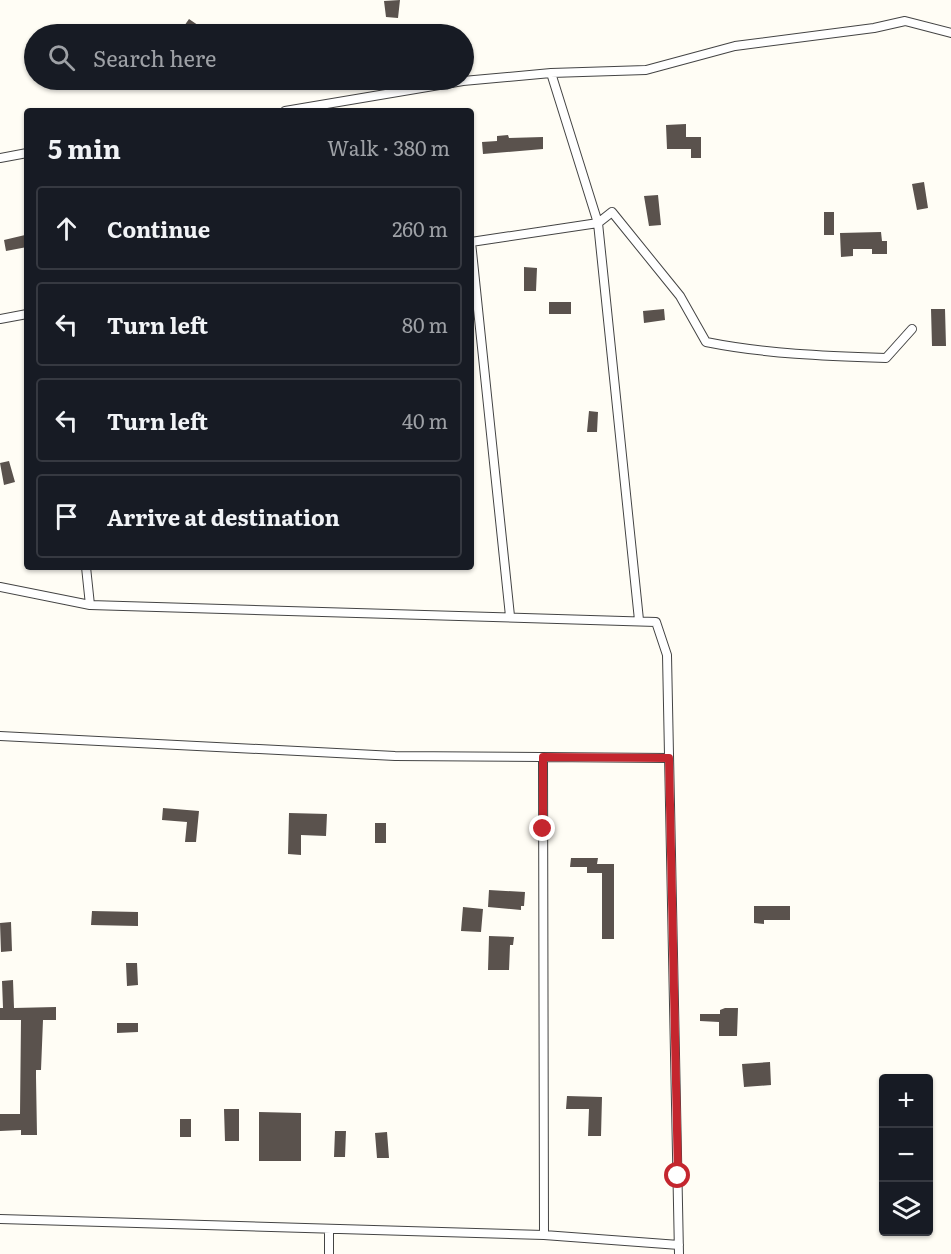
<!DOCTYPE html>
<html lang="en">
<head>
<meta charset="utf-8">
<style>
  body { margin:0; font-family:Literata,serif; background:#20242c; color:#f1f3f6 }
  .controls { position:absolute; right:18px; bottom:18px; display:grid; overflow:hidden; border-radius:6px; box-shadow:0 2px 4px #0004 }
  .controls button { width:54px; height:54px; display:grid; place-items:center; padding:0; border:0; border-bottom:2px solid #363941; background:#171b24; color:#f1f3f6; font:30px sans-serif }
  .stop { position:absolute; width:18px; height:18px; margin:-14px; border:4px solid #c4262e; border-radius:50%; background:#fff }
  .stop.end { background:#c4262e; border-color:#fff; box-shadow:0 2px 6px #0008 }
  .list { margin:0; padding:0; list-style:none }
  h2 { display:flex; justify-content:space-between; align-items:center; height:78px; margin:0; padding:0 24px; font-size:26px }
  h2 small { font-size:20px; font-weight:400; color:#9ea1a6 }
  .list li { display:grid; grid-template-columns:39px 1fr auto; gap:18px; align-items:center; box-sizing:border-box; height:84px; margin:0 12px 12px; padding:0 12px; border:2px solid #363941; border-radius:6px }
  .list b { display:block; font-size:22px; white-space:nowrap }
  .list em { font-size:20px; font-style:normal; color:#9ea1a6 }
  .icon { flex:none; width:33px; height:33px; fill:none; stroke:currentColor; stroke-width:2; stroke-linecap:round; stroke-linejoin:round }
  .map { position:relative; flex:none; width:951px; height:1254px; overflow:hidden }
  .search { position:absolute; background:#171b24; box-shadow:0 2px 4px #0004; left:24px; top:24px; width:450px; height:66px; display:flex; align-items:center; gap:15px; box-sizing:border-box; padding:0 21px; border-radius:33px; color:#9ea1a6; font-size:22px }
  .panel { position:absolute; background:#171b24; box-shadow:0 2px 4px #0004; left:24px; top:108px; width:450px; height:462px; border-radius:6px }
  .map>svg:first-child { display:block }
</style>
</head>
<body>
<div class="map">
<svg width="951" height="1254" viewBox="0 0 951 1254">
  <rect width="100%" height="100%" fill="#fffdf5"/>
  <!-- building -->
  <path fill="#5a524d" d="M400 0 398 18 386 17 384 1Z
    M189 19 211 34H190L182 29Z
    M686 124V137H701V158H691V149H667L666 125Z
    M508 135 509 138 543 137V149L483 154 482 142 497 141V136Z
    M924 182 928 208 917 210 912 184Z
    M658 195 661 225 649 226 644 196Z
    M824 212H834V235H824Z
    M881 232 882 241H887V254H872V249H853V256L841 257 840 233Z
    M25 235 27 247 6 251 4 240Z
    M524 267 537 268 536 291H524Z
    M549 302H571V314H549Z
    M664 309 665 320 644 323 643 311Z
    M931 309H945L946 346H932Z
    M589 411 598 412 597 432H587Z
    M9 461 15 482 4 485 0 463Z
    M163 808 199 811 196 842H185L187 822 162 820Z
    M289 813 327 814 326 836 301 835V855L288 854Z
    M375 823H386V843H375Z
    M571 858H598L597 864H614V939H602V873H587V867H570Z
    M489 890 525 892 524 906H521V910L488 907Z
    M754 906H790V920H764V924L754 923Z
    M463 907 483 909 481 932 461 931Z
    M92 911 138 912V926L91 925Z
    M11 922 12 951 1 952 0 923Z
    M489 936 514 937 513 945H510L509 970H488Z
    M126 963H137L138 985 127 986Z
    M13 980 14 1008 56 1007V1020H43L41 1070H36V1077L37 1135H21V1130L0 1131V1114H20L21 1020H0V1008H3L2 981Z
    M725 1008H738L737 1036H719V1022L700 1021V1014H720V1010Z
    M117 1023H138V1032L117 1033Z
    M770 1062 771 1085 744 1087 742 1064Z
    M567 1096 602 1097 601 1136H588L589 1109H566Z
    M224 1109H239V1141H225Z
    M259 1112 301 1113V1161H259Z
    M180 1119H191V1137H180Z
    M335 1131H346L345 1157H334Z
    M387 1132 389 1158H377L375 1133Z"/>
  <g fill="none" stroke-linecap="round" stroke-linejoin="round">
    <!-- minor casing -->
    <g stroke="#444" stroke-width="10">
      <path id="minor" d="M551 73 598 223 639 620
        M285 111 463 81 551 73 646 70 735 46 874 28 905 21 951 33
        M0 158 27 153
        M471 242 598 223 612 212 680 296 706 342C766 354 825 356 886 358L912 329
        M471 242 510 616
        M0 319 27 314
        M86 567 90 605
        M0 587 90 605 656 622 667 655 679 1254
        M0 736 395 756 669 758
        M543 757 544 1235
        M0 1219 544 1235 679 1245
        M329 1254V1229"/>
    </g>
    <!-- minor -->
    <use href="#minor" stroke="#fff" stroke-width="8"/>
  </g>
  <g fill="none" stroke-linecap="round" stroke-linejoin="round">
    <!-- route -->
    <path stroke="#c4262e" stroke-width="8" d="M543 829V757L669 758 678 1176"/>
  </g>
</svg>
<div class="controls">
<button>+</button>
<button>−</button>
<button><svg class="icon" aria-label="layers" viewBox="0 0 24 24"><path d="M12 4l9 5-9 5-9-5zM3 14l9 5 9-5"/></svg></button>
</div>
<div class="stop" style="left:678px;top:1176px"></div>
<div class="stop end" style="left:543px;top:829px"></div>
<div class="search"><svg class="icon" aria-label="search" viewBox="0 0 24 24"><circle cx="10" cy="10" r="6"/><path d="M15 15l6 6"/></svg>Search here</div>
<section class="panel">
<h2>5 min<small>Walk · 380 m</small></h2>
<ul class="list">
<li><svg class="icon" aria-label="ahead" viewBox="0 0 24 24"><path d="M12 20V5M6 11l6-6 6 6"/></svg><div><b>Continue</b></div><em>260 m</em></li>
<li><svg class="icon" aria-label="left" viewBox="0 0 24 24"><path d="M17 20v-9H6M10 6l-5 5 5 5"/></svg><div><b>Turn left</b></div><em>80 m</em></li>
<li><svg class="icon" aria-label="left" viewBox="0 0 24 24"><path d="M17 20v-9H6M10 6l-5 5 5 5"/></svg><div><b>Turn left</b></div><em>40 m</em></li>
<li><svg class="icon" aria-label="arrive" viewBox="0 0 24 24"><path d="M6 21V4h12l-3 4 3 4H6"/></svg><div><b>Arrive at destination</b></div></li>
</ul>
</section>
</div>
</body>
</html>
